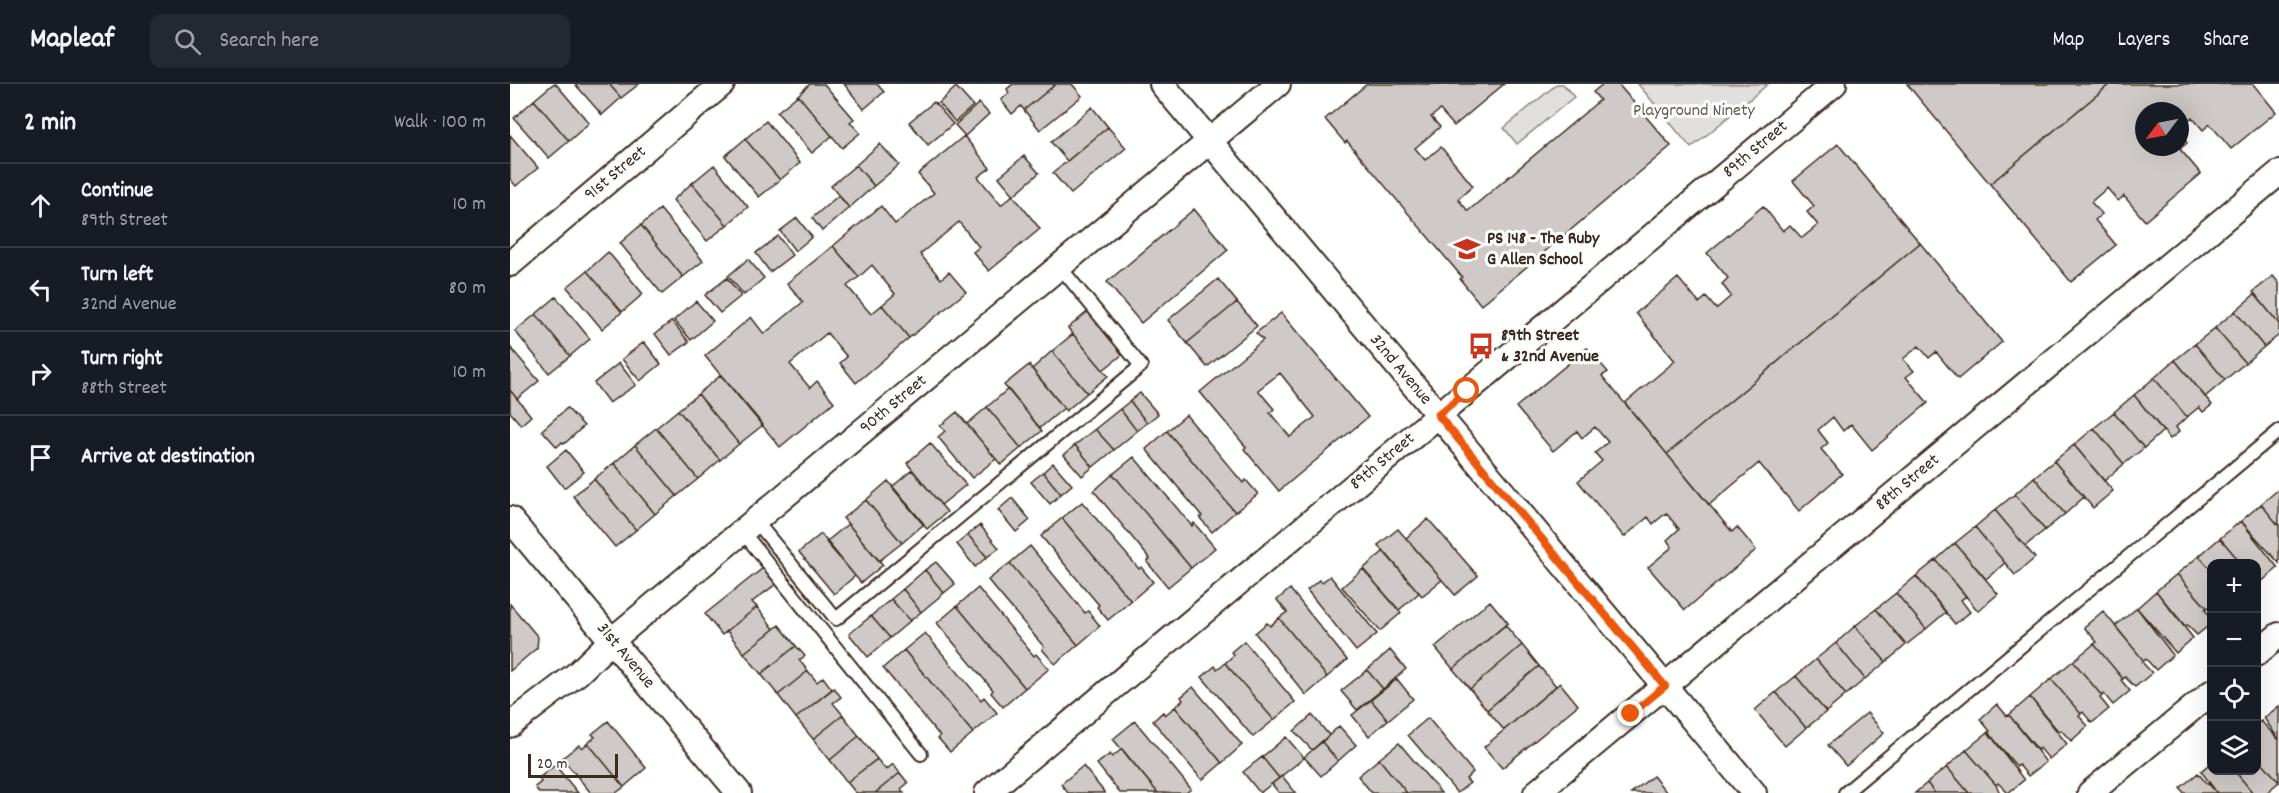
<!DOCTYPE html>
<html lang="en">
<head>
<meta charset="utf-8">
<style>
  body { margin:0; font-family:Dekko,sans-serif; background:#242831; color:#f1f3f6 }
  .controls { position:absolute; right:18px; bottom:18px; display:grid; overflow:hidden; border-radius:12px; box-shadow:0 6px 24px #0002 }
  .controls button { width:54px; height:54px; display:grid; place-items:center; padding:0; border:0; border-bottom:2px solid #363941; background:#171b24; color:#f1f3f6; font:30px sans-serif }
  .compass { position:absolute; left:1625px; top:18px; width:54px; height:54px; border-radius:50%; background:#171b24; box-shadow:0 6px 24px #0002; rotate:238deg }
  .scale { position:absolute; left:18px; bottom:15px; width:90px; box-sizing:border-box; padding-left:6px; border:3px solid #3b2a1e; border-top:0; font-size:16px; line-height:21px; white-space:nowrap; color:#3b2a1e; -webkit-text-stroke:4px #fff; paint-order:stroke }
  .stop { position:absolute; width:18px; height:18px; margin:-14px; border:4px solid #ea580c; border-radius:50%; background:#fff }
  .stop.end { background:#ea580c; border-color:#fff; box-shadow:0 2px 6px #0008 }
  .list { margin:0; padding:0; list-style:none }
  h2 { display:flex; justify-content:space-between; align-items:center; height:78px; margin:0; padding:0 24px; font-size:26px }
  h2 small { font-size:20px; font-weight:400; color:#9ea1a6 }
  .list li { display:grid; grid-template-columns:39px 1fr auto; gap:18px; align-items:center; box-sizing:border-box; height:84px; padding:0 24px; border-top:2px solid #363941 }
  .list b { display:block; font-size:22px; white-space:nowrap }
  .list p { margin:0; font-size:20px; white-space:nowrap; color:#9ea1a6 }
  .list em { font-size:20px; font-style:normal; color:#9ea1a6 }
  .icon { flex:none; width:33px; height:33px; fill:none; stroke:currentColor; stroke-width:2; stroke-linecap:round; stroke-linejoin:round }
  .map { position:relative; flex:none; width:1769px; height:709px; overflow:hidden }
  header { display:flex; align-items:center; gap:36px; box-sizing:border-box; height:84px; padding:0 30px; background:#171b24; border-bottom:2px solid #363941 }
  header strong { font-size:28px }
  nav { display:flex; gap:33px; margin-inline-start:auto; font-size:21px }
  .search { width:420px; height:54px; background:#242831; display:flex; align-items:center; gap:15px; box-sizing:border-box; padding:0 21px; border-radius:12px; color:#9ea1a6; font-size:22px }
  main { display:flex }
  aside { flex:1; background:#171b24 }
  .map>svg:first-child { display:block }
</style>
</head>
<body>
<header>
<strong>Mapleaf</strong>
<div class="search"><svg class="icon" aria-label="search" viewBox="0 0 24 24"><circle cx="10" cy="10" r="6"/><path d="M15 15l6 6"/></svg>Search here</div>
<nav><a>Map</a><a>Layers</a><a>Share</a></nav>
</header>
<main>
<aside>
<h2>2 min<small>Walk · 100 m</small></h2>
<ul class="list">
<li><svg class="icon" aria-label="ahead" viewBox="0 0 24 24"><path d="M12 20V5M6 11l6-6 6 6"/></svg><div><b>Continue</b><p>89th Street</p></div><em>10 m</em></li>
<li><svg class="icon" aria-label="left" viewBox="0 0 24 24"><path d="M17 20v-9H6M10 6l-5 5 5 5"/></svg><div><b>Turn left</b><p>32nd Avenue</p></div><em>80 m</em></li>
<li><svg class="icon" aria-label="right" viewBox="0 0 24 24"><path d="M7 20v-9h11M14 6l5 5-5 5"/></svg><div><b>Turn right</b><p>88th Street</p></div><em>10 m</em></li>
<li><svg class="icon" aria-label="arrive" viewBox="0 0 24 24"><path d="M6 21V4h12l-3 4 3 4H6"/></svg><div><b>Arrive at destination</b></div></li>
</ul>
</aside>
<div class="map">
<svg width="1769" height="709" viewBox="0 0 1769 709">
  <rect width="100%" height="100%" fill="#fff"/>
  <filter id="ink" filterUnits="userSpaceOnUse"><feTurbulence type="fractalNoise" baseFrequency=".0167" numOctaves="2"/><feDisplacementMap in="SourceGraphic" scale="12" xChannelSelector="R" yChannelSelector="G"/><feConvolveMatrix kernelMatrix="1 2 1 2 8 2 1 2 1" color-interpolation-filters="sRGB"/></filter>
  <g filter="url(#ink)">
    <!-- green -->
    <path fill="#e2e0de" stroke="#8e857e" stroke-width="1.5" d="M1047 0H1053L1064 13 1007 60 994 44Z
      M1128 0H1258L1181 64Z"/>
    <!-- building -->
    <path fill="#cfcac7" stroke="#3b2a1e" stroke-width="1.5" fill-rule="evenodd" d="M43 0H46L79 39 59 57 24 16Z
      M65 0H99L111 14 92 31Z
      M99 0H129L111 14Z
      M300 0H314L344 35 340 38 350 49 332 64 288 11Z
      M334 0H367L374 8 354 25Z
      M503 0H546L514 26 511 22 502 30 491 16 499 9 497 5Z
      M546 0H562L572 12 530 46 514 26Z
      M857 0H994L944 42 930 26 921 33 930 43 905 64 915 76 931 63 963 102 948 115 958 127 1090 16 1083 8 1093 0H1108L1161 62 971 221 950 195 952 193 837 57 835 59 815 35Z
      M1397 0H1600L1480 100Z
      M1600 0H1743L1766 28 1721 65 1700 40 1693 46 1682 33 1670 43V27H1634V63H1670V50L1677 59 1670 65 1691 90 1635 137 1614 112 1608 117 1597 104 1581 118 1592 130 1585 136 1606 161 1561 198 1480 100Z
      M446 3 463 22 445 38 429 19Z
      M288 11 322 52 302 69 267 28Z
      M24 16 59 57 39 74 4 34Z
      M424 18 443 40 418 61 399 38Z
      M469 19 479 30 455 52 445 41Z
      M582 23 598 43 557 77 541 58Z
      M256 37 290 79 270 96 235 55Z
      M598 43 616 64 561 110 543 89Z
      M0 51 28 84 6 102 0 95Z
      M454 52 480 84 468 93 491 121 503 111 530 145 479 187 463 168 469 163 449 138 410 170 431 195 439 188 456 208 399 254 372 221 385 210 362 181 349 193 323 162 371 122 385 140 424 109 408 90Z
      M235 55 270 96 249 113 215 72Z
      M370 60 389 81 364 102 346 81Z
      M1328 60 1410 159 1157 370 1115 319 1165 277 1126 229 1168 194 1189 219 1196 213 1206 225 1221 212 1212 200 1218 194 1197 169 1253 122 1273 147 1280 141 1292 154 1308 141 1297 128 1304 122 1283 97Z
      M514 72 529 89 504 111 489 93Z
      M204 81 238 123 217 141 182 99Z
      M346 81 364 102 339 124 321 102Z
      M182 99 217 141 197 157 163 116Z
      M329 111 339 124 312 147 302 134Z
      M150 125 193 177 173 193 131 141Z
      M684 125 718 166 631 239 597 198Z
      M287 134 302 153 285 167 270 147Z
      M131 141 173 193 152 210 110 159Z
      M268 152 282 171 260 188 246 169Z
      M1410 159 1492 258 1448 295 1426 268 1419 274 1409 262 1393 275 1404 287 1396 293 1418 319 1362 366 1341 340 1333 347 1323 333 1308 346 1318 359 1311 365 1332 390 1289 427 1249 379 1199 421 1157 370Z
      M323 162 349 193 337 202 361 230 372 221 399 254 346 299 330 279 337 273 317 249 280 280 300 304 307 297 324 318 270 363 195 272 241 233 254 250 293 218 277 199Z
      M98 168 133 210 112 228 77 187Z
      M238 175 254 194 234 211 218 192Z
      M77 187 112 228 92 245 57 203Z
      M1763 192 1769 199V240L1743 208Z
      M217 194 231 212 210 229 195 211Z
      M708 195 727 218 677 259 658 236Z
      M1745 210 1769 240V251L1754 263 1725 227Z
      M46 213 80 255 60 272 26 230Z
      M186 217 203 237 181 256 164 236Z
      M727 218 747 242 697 283 677 259Z
      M582 224 617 267 593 286 558 244Z
      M1725 227 1754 263 1735 279 1705 244Z
      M771 229 858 333 769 407 734 365 736 363 690 308 753 256 746 249ZM770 289 805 333 780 353 760 329 764 325 748 306Z
      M26 230 60 272 39 289 5 247Z
      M162 237 179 258 161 271 145 250Z
      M1705 244 1735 279 1715 296 1685 260Z
      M563 250 598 292 577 309 542 267Z
      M134 258 151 280 130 297 112 275Z
      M1685 260 1715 296 1695 313 1665 276Z
      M0 263 29 297 7 315 0 306Z
      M1077 264 1098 288 1092 292 1222 448 1227 443 1246 466 1175 526 1138 483 1162 463 1157 456 1169 445 1156 429 1143 440 1138 433 1114 453 1068 397 1092 377 1085 369 1098 358 1085 343 1072 354 1067 347 1043 367 1006 323Z
      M542 267 577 309 556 327 522 285Z
      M1665 276 1702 321 1693 328 1689 323 1677 333 1644 294Z
      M109 279 126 301 99 319 84 299Z
      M519 281 554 324 530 344 494 301Z
      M211 291 253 341 229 360 188 310Z
      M1644 294 1677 333 1666 343 1669 348 1660 355 1624 311Z
      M498 305 532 347 511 364 477 323Z
      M0 306 21 332 11 341 0 328Z
      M630 309 648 330 637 339 620 317Z
      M188 310 229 360 210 376 168 326Z
      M1624 311 1653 347 1634 364 1604 328Z
      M620 317 637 339 627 347 610 325Z
      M477 323 511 364 491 381 457 340Z
      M57 324 74 342 54 360 52 358 47 363 32 346Z
      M610 325 627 347 604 366 585 345Z
      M168 326 210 376 188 395 146 344Z
      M447 328 486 375 462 394 428 353 435 347 430 342Z
      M1604 328 1634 364 1614 380 1584 344Z
      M676 331 733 399 736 396 748 410 725 428 657 347Z
      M146 344 188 395 167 412 125 361Z
      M1584 344 1614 380 1594 397 1564 361Z
      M585 345 604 366 583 383 565 361Z
      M657 347 725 428 702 448 690 434 692 432 636 365Z
      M420 359 456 401 431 421 397 379Z
      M125 361 167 412 145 430 104 379Z
      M565 361 583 383 572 392 554 371Z
      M1564 361 1603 407 1583 424 1544 377Z
      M56 366 74 388 54 404 37 382Z
      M624 373 682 442 684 439 705 464 681 484 603 390Z
      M1544 377 1574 413 1555 430 1524 393Z
      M104 379 145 430 126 446 84 395Z
      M543 379 562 401 551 410 533 388Z
      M402 386 437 428 417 445 382 403Z
      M533 388 551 410 540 420 521 398Z
      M603 390 681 484 658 503 637 478 640 475 584 407Z
      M1524 393 1555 430 1535 446 1505 410Z
      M84 395 126 446 105 463 63 412Z
      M378 397 414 440 392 459 356 416Z
      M1769 405V442L1751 420Z
      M1505 410 1535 446 1515 462 1485 426Z
      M502 414 520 436 506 448 488 426Z
      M356 416 392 459 369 477 333 434Z
      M572 418 629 485 631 483 643 498 621 517 552 434Z
      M1751 420 1769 442V479L1731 437Z
      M1485 426 1525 474 1505 491 1465 443Z
      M552 434 621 517 598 536 587 523 589 521 531 452Z
      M918 435 968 492 945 511 896 454Z
      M1731 437 1768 484 1751 498 1746 493V479H1731L1710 454Z
      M338 440 373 481 351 499 316 458Z
      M470 441 489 464 477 473 458 451Z
      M1465 443 1495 479 1476 495 1445 459Z
      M888 445 932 496 912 512 868 461Z
      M311 450 345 492 324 510 289 468Z
      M458 451 477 473 465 483 447 460Z
      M1710 454 1731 479H1702V487L1689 472Z
      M1445 459 1488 510 1468 527 1426 476Z
      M520 462 575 529 578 527 590 542 568 561 500 479Z
      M874 467 909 509 889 526 853 485Z
      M1689 472 1702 487V526L1699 523 1697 524 1667 490Z
      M1426 476 1456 512 1451 516 1460 528 1445 540 1406 492Z
      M426 478 445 500 434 509 415 486Z
      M500 479 568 561 545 580 532 565 534 563 478 496Z
      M253 484 266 500 242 518 247 523 212 551 195 530Z
      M853 485 891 529 870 547 832 503Z
      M415 486 434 509 411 528 393 505Z
      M1667 490 1697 524 1695 526 1702 534V539L1687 551 1677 541 1675 542 1646 507Z
      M820 492 867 550 846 567 797 506 809 496 812 498Z
      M1406 492 1436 528 1416 545 1386 509Z
      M468 504 524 572 526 570 539 585 515 604 447 522Z
      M393 505 411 528 400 537 381 515Z
      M780 505 837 576 817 593 769 534 777 528 767 516Z
      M1646 507 1683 554 1666 569 1627 524Z
      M1386 509 1416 545 1396 561 1366 525Z
      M381 515 400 537 380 554 361 532Z
      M980 517 998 539 943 585 925 563Z
      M0 520 28 553 27 564 0 587Z
      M447 522 515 604 493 623 481 609 483 606 427 539Z
      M247 523 264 545 234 569 217 547Z
      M1627 524 1663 571 1646 586 1636 575 1634 577 1605 542Z
      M1366 525 1396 561 1376 578 1345 542Z
      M1593 527 1634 577 1632 578 1642 589 1625 603 1615 593 1613 595 1584 560 1587 558 1574 543Z
      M361 532 380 554 358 573 339 550Z
      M769 534 817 593 796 611 745 549 757 539 760 542Z
      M269 541 286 562 251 590 234 569Z
      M995 541 1012 561 960 605 943 585Z
      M1345 542 1376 578 1355 595 1326 559Z
      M415 549 471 616 474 613 487 629 463 649 394 566Z
      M734 557 785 618 764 636 715 579 724 571 721 568Z
      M1326 559 1355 595 1336 611 1306 575Z
      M1584 560 1613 595 1611 596 1620 607 1603 621 1594 610 1592 612 1563 577Z
      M1012 561 1029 582 977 626 960 605Z
      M286 562 295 572 289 576 298 587 268 611 251 590Z
      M394 566 463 649 440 668 428 654 430 652 373 584Z
      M880 566 896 585 873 605 857 586Z
      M1306 575 1336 611 1316 628 1286 592Z
      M1563 577 1592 612 1590 614 1599 625 1582 639 1573 628 1571 630 1541 595Z
      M715 579 764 636 743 653 692 593 705 582 707 585Z
      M1029 582 1046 602 994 646 977 626Z
      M857 586 873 605 847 626 831 607Z
      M298 587 307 598 313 593 322 605 286 634 268 611Z
      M1286 592 1316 628 1296 644 1266 608Z
      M887 595 903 615 878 636 861 616Z
      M1541 595 1571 630 1569 632 1578 642 1561 657 1551 646 1549 648 1520 613Z
      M1050 599 1068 621 992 684 974 663Z
      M683 603 732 661 712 679 665 623 673 616 671 613Z
      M324 604 331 613 323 619 333 631 303 655 286 634Z
      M1266 608 1296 644 1275 662 1245 626Z
      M1520 613 1557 660 1539 675 1530 664 1528 666 1499 631Z
      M861 616 878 636 859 652 842 631Z
      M1487 620 1497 632 1499 631 1536 678 1518 692 1509 681 1507 683 1478 648 1480 647 1470 635Z
      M1769 622V656L1754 634Z
      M665 623 712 679 692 696 643 637 653 628 655 631Z
      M1357 629 1374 649 1336 682 1318 661Z
      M333 631 349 652 320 676 303 655Z
      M802 631 819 651 802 666 784 647Z
      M918 634 963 688 956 695 960 699 947 709 898 651Z
      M98 637 136 684 114 703 78 659 85 653 82 650Z
      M625 637 681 705 676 709H648L603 655Z
      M1751 637 1769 656V698L1746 671V640Z
      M829 642 846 661 828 677 812 658Z
      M1478 648 1514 696 1498 709 1488 699 1486 701 1456 666Z
      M349 652 367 675 337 698 320 676Z
      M776 653 794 674 769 694 752 673Z
      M812 658 828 677 811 692 794 673Z
      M78 659 114 703 106 709H81L52 674 69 661 72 664Z
      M889 659 931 709H897L869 675Z
      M612 665 648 709H610L587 680 600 670 602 673Z
      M1456 666 1486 701 1490 709H1459L1437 683Z
      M1746 671 1769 698 1756 709H1743L1724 686H1746Z
      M752 673 769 694 750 709 733 688Z
      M367 675 376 686 383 680 390 689 365 709H346L337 698Z
      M869 675 897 709H862L848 692Z
      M1702 678V686H1724L1743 709H1707L1691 687Z
      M45 681 68 709H29L25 703 31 698 29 694Z
      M573 682 595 709H558L551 700Z
      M1437 683 1459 709H1425L1417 699Z
      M390 689 398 699 391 705 394 709H365Z
      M1688 689 1697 700 1698 699 1707 709H1674L1670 704Z
      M772 692 786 709H769L762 700Z
      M1143 692 1157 709H1121Z
      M1417 699 1425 709H1405Z"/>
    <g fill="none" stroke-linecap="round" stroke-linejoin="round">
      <!-- service casing -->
      <g stroke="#3b2a1e" stroke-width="16">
        <path id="service" d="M245 436 326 535 631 282 550 183
          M232 447 411 670
          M1335 709 1769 347"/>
      </g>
      <!-- minor casing -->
      <g stroke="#3b2a1e" stroke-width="28">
        <path id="minor" d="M652 0 1244 709
          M0 180 212 0
          M0 435 229 709
          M1746 570 1769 551
          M0 641 68 589 102 556 768 0
          M477 709 1324 0
          M1026 709 1769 89
          M1580 709 1702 608"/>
      </g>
      <!-- service -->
      <use href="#service" stroke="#fff" stroke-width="12"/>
      <!-- minor -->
      <use href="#minor" stroke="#fff" stroke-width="24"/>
    </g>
  </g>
  <g fill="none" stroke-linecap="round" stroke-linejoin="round" filter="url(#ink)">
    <!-- route -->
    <path stroke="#ea580c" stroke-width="8" d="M957 307 928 331 1155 602 1121 630"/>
  </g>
  <!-- icons -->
  <defs>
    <g id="school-bare" transform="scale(2.07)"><path d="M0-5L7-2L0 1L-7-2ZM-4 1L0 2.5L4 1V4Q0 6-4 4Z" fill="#c8321e" stroke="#fff" stroke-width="2.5" paint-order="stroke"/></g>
    <g id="bus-bare" transform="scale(2.07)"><path d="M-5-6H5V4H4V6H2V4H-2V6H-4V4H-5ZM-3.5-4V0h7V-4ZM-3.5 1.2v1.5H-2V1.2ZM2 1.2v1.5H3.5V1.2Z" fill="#c8321e" stroke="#fff" stroke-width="2.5" paint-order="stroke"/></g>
  </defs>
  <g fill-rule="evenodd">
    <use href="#school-bare" x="957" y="165"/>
    <use href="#bus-bare" x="971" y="262"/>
  </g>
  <g text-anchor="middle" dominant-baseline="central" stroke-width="6" stroke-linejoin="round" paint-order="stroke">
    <!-- park labels -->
    <g font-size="18" fill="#65584e" stroke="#fff">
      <text x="1184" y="27">Playground Ninety</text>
    </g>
    <!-- street labels -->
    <g font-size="18" fill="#3b2a1e" stroke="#fff">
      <text transform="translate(1246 66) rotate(-40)">89th Street</text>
      <text transform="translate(106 90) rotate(-40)">91st Street</text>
      <text transform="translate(890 286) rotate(50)">32nd Avenue</text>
      <text transform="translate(384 321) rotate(-40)">90th Street</text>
      <text transform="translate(873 378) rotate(-40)">89th Street</text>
      <text transform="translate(1398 399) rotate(-40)">88th Street</text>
      <text transform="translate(115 572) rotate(50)">31st Avenue</text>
    </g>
    <!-- poi labels -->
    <g font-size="18" font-weight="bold" fill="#3b2a1e" stroke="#fff" text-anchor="start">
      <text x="977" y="155">PS 148 - The Ruby<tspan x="977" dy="21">G Allen School</tspan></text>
      <text x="991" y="252">89th Street<tspan x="991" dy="21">&amp; 32nd Avenue</tspan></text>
    </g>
  </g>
</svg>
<div class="controls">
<button>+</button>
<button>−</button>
<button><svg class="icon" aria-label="locate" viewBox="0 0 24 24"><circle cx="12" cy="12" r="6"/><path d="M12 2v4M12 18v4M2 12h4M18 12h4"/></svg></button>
<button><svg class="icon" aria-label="layers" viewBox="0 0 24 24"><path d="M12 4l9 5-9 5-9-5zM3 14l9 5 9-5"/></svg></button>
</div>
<svg class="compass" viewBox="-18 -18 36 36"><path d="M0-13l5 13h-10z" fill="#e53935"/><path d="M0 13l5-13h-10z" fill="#9ea1a6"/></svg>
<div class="scale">20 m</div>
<div class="stop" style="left:957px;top:307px"></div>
<div class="stop end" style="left:1121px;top:630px"></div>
</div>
</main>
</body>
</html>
